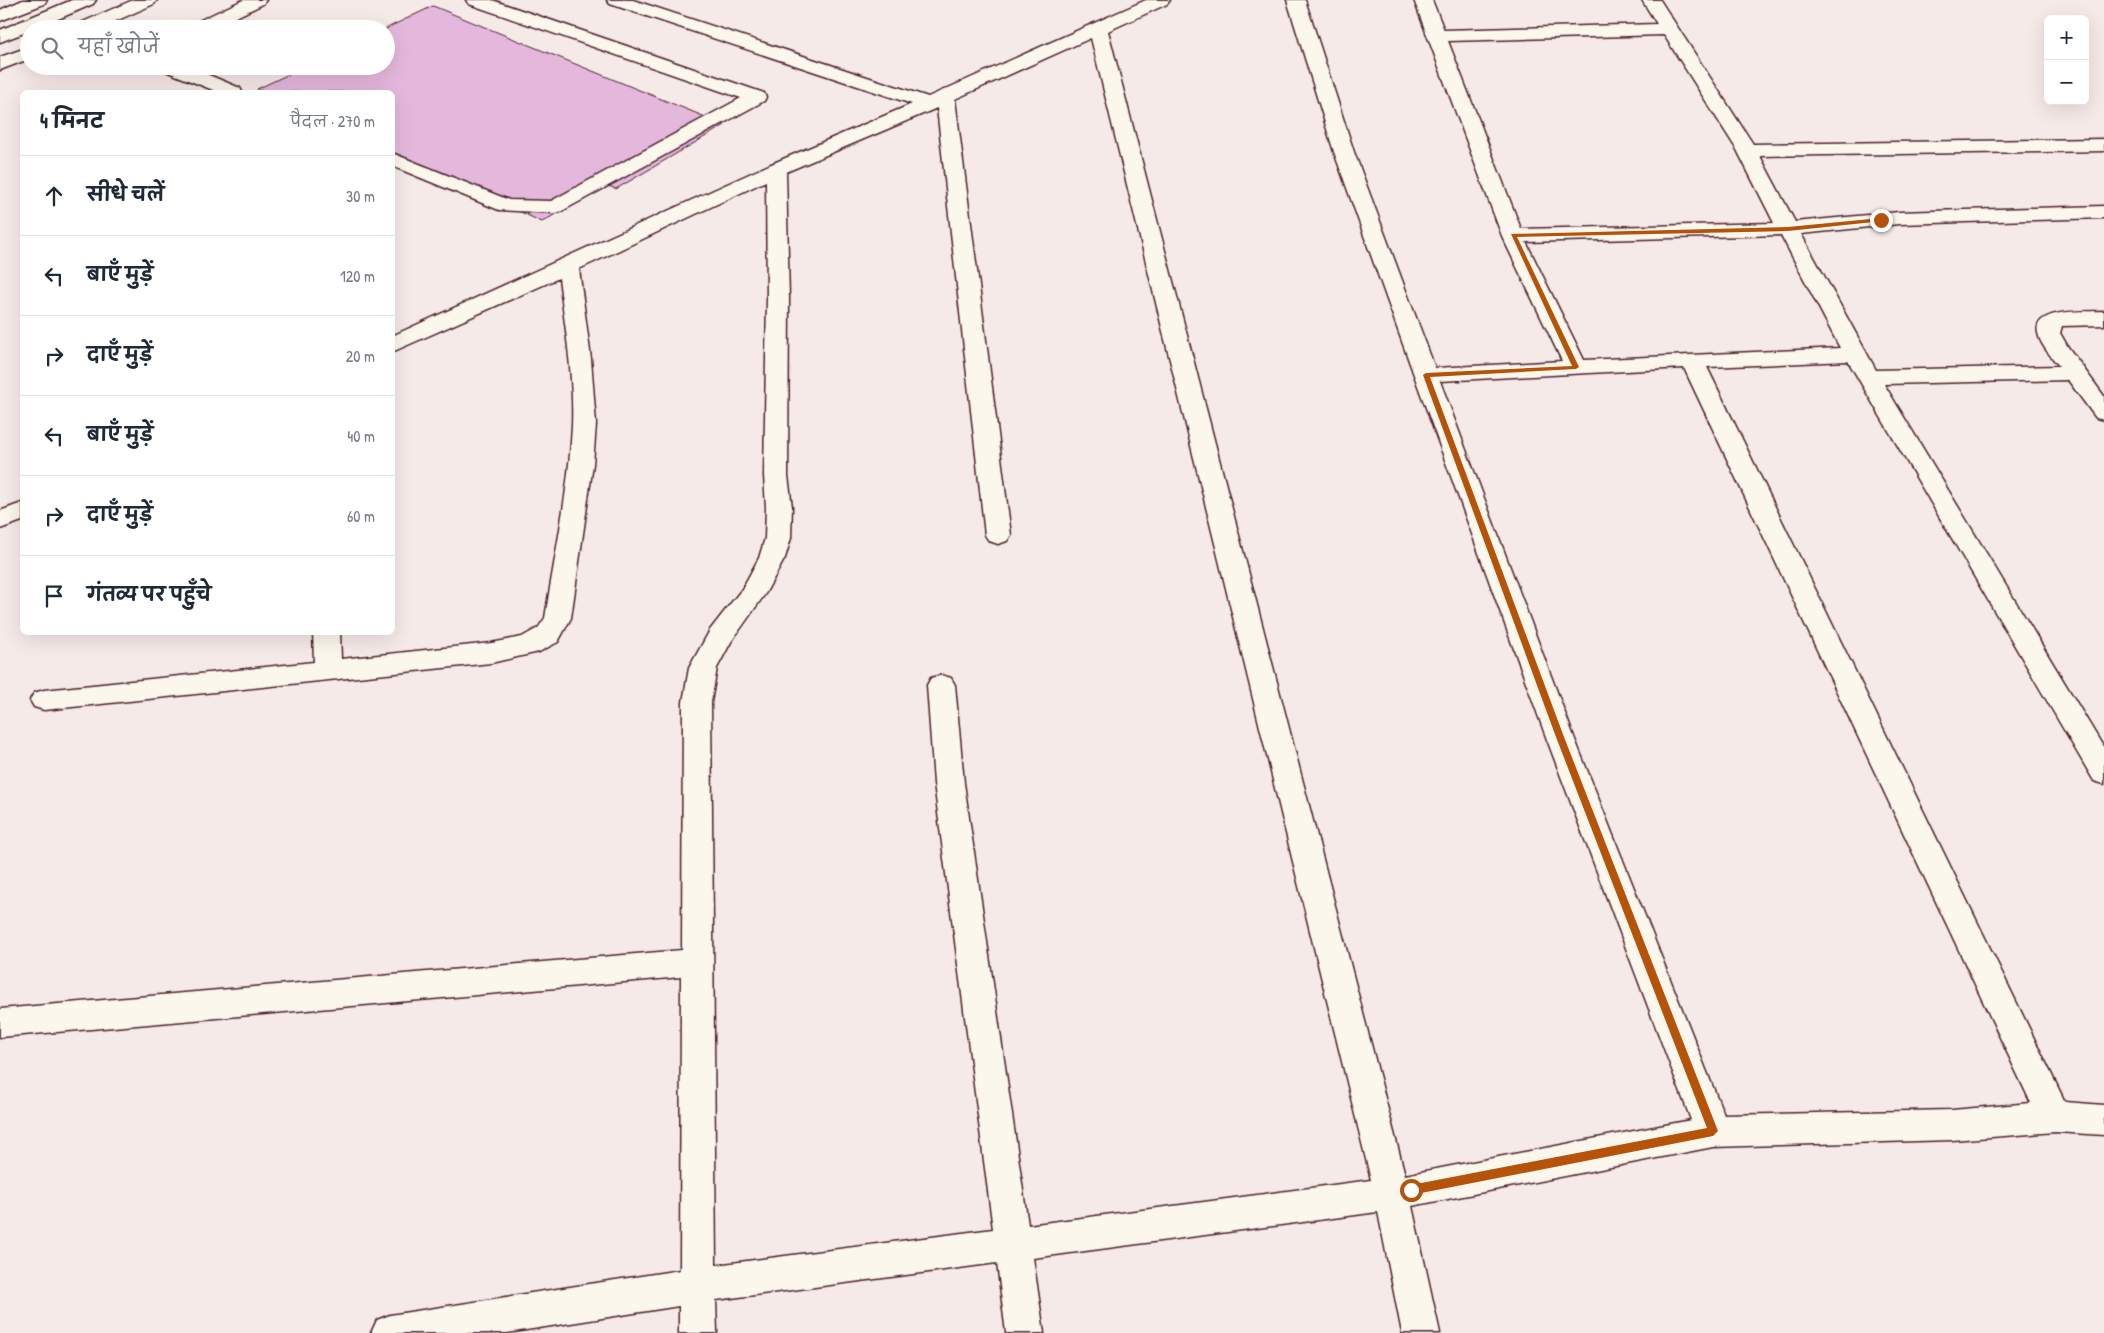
<!DOCTYPE html>
<html lang="hi">
<head>
<meta charset="utf-8">
<style>
  body { margin:0; font-family:"Patrick Hand","Playpen Sans Deva",sans-serif; background:#f6f6f7; color:#1f2937 }
  .controls { position:absolute; right:15px; top:15px; display:grid; overflow:hidden; border-radius:8px; box-shadow:0 5px 20px #0002 }
  .controls button { width:45px; height:45px; display:grid; place-items:center; padding:0; border:0; border-bottom:1px solid #e0e1e3; background:#fff; color:#1f2937; font:25px sans-serif }
  .stop { position:absolute; width:15px; height:15px; margin:-11px; border:4px solid #b45309; border-radius:50%; background:#fff }
  .stop.end { background:#b45309; border-color:#fff; box-shadow:0 1px 5px #0008 }
  .list { margin:0; padding:0; list-style:none }
  h2 { display:flex; justify-content:space-between; align-items:center; height:65px; margin:0; padding:0 20px; font-size:21px }
  h2 small { font-size:16px; font-weight:400; color:#747a83 }
  .list li { display:grid; grid-template-columns:32px 1fr auto; gap:15px; align-items:center; box-sizing:border-box; height:80px; padding:0 20px; border-top:1px solid #e0e1e3 }
  .list b { display:block; font-size:19px; white-space:nowrap }
  .list em { font-size:16px; font-style:normal; color:#747a83 }
  .icon { flex:none; width:28px; height:28px; fill:none; stroke:currentColor; stroke-width:2; stroke-linecap:round; stroke-linejoin:round }
  .map { position:relative; flex:none; width:2104px; height:1333px; overflow:hidden }
  .search { position:absolute; background:#fff; box-shadow:0 5px 20px #0002; left:20px; top:20px; width:375px; height:55px; display:flex; align-items:center; gap:12px; box-sizing:border-box; padding:0 18px; border-radius:28px; color:#747a83; font-size:19px }
  .panel { position:absolute; background:#fff; box-shadow:0 5px 20px #0002; left:20px; top:90px; width:375px; height:545px; border-radius:8px }
  .map>svg:first-child { display:block }
</style>
</head>
<body>
<div class="map">
<svg width="2104" height="1333" viewBox="0 0 2104 1333">
  <rect width="100%" height="100%" fill="#f6eae9"/>
  <filter id="ink" filterUnits="userSpaceOnUse"><feTurbulence type="fractalNoise" baseFrequency=".02" numOctaves="2"/><feDisplacementMap in="SourceGraphic" scale="10" xChannelSelector="R" yChannelSelector="G"/><feConvolveMatrix kernelMatrix="1 2 1 2 8 2 1 2 1" color-interpolation-filters="sRGB"/></filter>
  <g filter="url(#ink)">
    <!-- building -->
    <path fill="#e4b8dc" stroke="#4a1f2b" d="M433 6 725 125 616 189 606 185 542 222 392 152V92H264L257 89 306 66H386V29H385Z"/>
    <g fill="none" stroke-linecap="round" stroke-linejoin="round">
      <!-- minor casing -->
      <g stroke="#4a1f2b" stroke-width="3">
        <path id="minor" d="M243 0H266L263 4 211 29H187L190 25Z
          M466 0H492L764 93 766 97 764 101 562 211 555 213 499 210 392 166V153L509 200 551 201 741 98 469 4Z
          M607 0H633L928 97 1146 0H1170L1167 4 1108 31 1405 1175 1691 1120 1546 737 1414 375 1334 152 1287 0H1305L1354 152 1435 368 1562 361 1502 236 1414 0H1432L1444 30 1657 24 1642 0H1660L1753 144 2104 139V151L1760 156 1795 222 1899 212 2104 206V218L1899 224 1801 234 1876 370 2059 366C2052 357 2040 345 2038 333 2032 307 2089 312 2104 311V325L2062 326 2060 333 2068 347 2104 396V420L2096 418 2068 380 1884 384 2104 748V784L2094 781 1848 361 1707 367 2065 1102 2104 1105V1135L2055 1132 1952 1140 1713 1147 1412 1206 1440 1333H1402L1378 1212 1033 1258 1044 1333H1006L997 1263 716 1300 717 1333H679V1306L507 1333H371L377 1320 390 1315 680 1270 681 977 0 1037V1009L682 950 683 702 689 668 710 630 742 589 759 558 765 538 766 507 764 476 767 299 766 181 579 269 591 359 596 424 593 464 571 618 558 642 539 652 491 663 44 710 34 707 30 700 34 693 44 690 314 662 313 632H340L341 659 491 643 522 637 538 628 545 618C555 554 569 490 572 426 574 378 565 326 559 278L392 352V336L769 165 912 104 610 4ZM1664 35 1737 150 1774 223 1521 229 1448 41ZM1091 38 1371 1180 1028 1225 964 783 955 685 951 678 941 675 931 678 927 685 934 783 993 1229 716 1265 711 702 717 668 731 642 765 594 785 558 791 538 792 507 788 476 789 299 786 172 937 108 985 535 989 541 998 544 1007 541 1011 535 955 99ZM1781 235 1840 348 1584 360 1526 242ZM1684 368 2031 1103 1952 1110 1724 1115 1574 737 1440 381Z
          M161 66H187L240 88 242 92H218L163 70Z
          M22 503V521L0 529V511Z"/>
      </g>
      <!-- major casing -->
      <g stroke="#4a1f2b" stroke-width="3">
        <path id="major" d="M23 0H47L44 4 0 21V10Z
          M72 0H96L93 4 35 29H29V31L0 42V30Z
          M133 0H157L154 4 98 29H73L76 25Z
          M29 47V59L0 70V57Z"/>
      </g>
      <!-- minor -->
      <use href="#minor" fill="#fbf7ec" fill-rule="evenodd"/>
      <!-- major -->
      <use href="#major" fill="#fbf7ec" fill-rule="evenodd"/>
    </g>
  </g>
  <!-- route -->
  <path fill="#b45309" d="M1881 218 1883 221 1788 231 1517 237 1579 367 1576 369 1430 377 1564 737 1718 1131 1713 1136 1411 1195 1407 1193 1406 1190 1407 1187 1411 1185 1707 1128 1556 737 1423 375 1426 373 1572 366 1511 234 1788 227Z"/>
</svg>
<div class="controls">
<button>+</button>
<button>−</button>
</div>
<div class="stop" style="left:1411px;top:1190px"></div>
<div class="stop end" style="left:1881px;top:220px"></div>
<div class="search"><svg class="icon" aria-label="search" viewBox="0 0 24 24"><circle cx="10" cy="10" r="6"/><path d="M15 15l6 6"/></svg>यहाँ खोजें</div>
<section class="panel">
<h2>4 मिनट<small>पैदल · 270 m</small></h2>
<ul class="list">
<li><svg class="icon" aria-label="ahead" viewBox="0 0 24 24"><path d="M12 20V5M6 11l6-6 6 6"/></svg><div><b>सीधे चलें</b></div><em>30 m</em></li>
<li><svg class="icon" aria-label="left" viewBox="0 0 24 24"><path d="M17 20v-9H6M10 6l-5 5 5 5"/></svg><div><b>बाएँ मुड़ें</b></div><em>120 m</em></li>
<li><svg class="icon" aria-label="right" viewBox="0 0 24 24"><path d="M7 20v-9h11M14 6l5 5-5 5"/></svg><div><b>दाएँ मुड़ें</b></div><em>20 m</em></li>
<li><svg class="icon" aria-label="left" viewBox="0 0 24 24"><path d="M17 20v-9H6M10 6l-5 5 5 5"/></svg><div><b>बाएँ मुड़ें</b></div><em>40 m</em></li>
<li><svg class="icon" aria-label="right" viewBox="0 0 24 24"><path d="M7 20v-9h11M14 6l5 5-5 5"/></svg><div><b>दाएँ मुड़ें</b></div><em>60 m</em></li>
<li><svg class="icon" aria-label="arrive" viewBox="0 0 24 24"><path d="M6 21V4h12l-3 4 3 4H6"/></svg><div><b>गंतव्य पर पहुँचे</b></div></li>
</ul>
</section>
</div>
</body>
</html>
